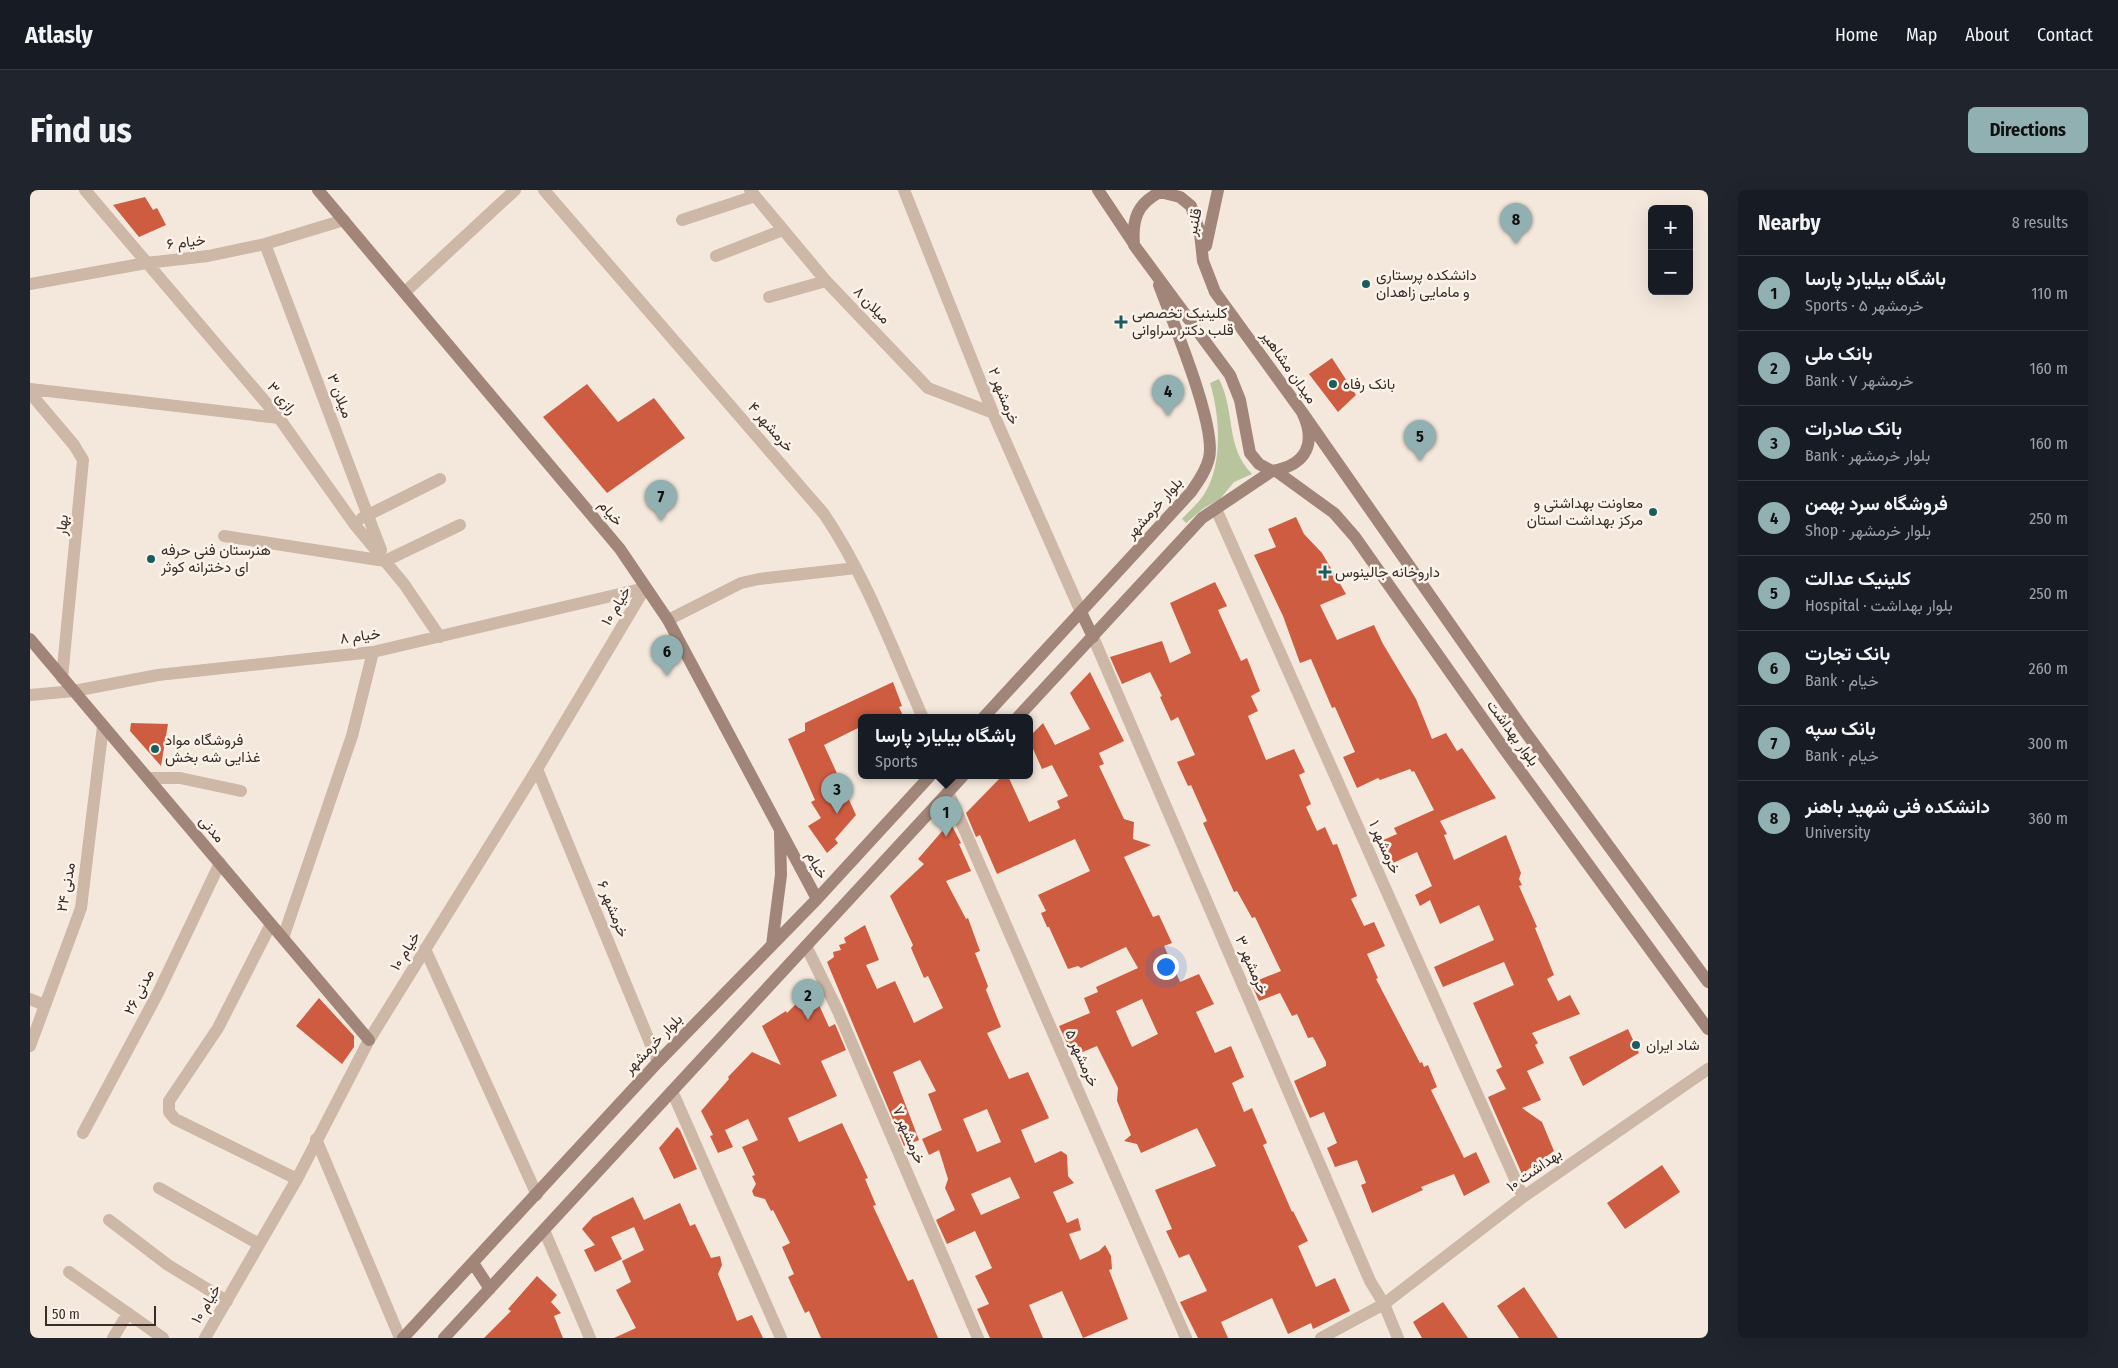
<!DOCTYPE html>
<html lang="en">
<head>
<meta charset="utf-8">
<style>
  body { margin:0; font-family:"Fira Sans Condensed",Vazirmatn,sans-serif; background:#20242c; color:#f1f3f6 }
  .controls { position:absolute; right:15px; top:15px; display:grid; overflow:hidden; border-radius:8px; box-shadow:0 5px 20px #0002 }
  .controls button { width:45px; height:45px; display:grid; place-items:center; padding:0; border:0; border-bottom:1px solid #363941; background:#171b24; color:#f1f3f6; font:25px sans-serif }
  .scale { position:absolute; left:15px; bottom:12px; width:111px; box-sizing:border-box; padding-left:5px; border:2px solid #392d28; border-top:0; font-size:14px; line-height:18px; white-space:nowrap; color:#392d28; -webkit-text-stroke:4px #fbf2e9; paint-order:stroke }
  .you { position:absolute; left:1135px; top:776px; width:18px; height:18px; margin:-12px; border:4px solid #fff; border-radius:50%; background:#1a73e8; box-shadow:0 0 0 8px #1a73e833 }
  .badge { display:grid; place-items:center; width:32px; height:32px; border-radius:50%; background:#90b0b2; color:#111; font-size:16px; font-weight:700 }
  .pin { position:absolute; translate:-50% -41px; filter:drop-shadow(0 1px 2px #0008) }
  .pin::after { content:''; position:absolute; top:26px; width:18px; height:15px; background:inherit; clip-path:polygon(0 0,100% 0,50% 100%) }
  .popup { position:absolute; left:828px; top:524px; width:175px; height:65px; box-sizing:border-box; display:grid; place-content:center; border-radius:8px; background:#171b24; filter:drop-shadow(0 1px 4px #0005); font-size:16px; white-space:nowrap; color:#9ea1a6 }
  .popup b { font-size:19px; color:#f1f3f6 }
  .popup::after { content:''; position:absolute; left:50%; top:100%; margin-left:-10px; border:10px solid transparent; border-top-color:#171b24 }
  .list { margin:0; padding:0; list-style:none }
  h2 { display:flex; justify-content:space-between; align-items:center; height:65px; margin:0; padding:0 20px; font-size:21px }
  h2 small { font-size:16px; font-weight:400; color:#9ea1a6 }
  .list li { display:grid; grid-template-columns:32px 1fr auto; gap:15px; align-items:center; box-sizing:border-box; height:75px; padding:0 20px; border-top:1px solid #363941 }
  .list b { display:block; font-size:19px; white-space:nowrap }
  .list p { margin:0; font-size:16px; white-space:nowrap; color:#9ea1a6 }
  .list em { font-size:16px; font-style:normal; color:#9ea1a6 }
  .map { position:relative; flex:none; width:1678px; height:1148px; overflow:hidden; border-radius:8px }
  header { display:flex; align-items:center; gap:30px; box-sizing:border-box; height:70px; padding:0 25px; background:#171b24; border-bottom:1px solid #363941 }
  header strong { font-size:24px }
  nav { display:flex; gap:28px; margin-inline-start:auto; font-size:18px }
  .intro { display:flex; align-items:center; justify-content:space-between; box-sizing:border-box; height:120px; padding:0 30px }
  h1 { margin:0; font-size:35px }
  .button { padding:12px 22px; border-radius:8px; background:#90b0b2; color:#111; font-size:18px; font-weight:700 }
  main { display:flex; gap:30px; padding:0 30px }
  aside { flex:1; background:#171b24; border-radius:8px; box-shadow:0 5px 20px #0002 }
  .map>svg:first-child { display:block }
</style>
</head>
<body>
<header>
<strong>Atlasly</strong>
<nav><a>Home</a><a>Map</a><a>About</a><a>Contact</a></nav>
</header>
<div class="intro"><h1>Find us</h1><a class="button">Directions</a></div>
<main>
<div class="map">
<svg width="1678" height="1148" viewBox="0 0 1678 1148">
  <rect width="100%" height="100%" fill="#f4e8dc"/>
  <!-- green -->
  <path fill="#b8c49b" d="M1189 189C1206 223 1195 257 1222 284L1204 292 1190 309 1174 318 1156 333 1152 329C1159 321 1169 313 1175 303 1193 273 1190 226 1180 193Z"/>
  <!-- building -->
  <path fill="#ce5c40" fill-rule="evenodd" d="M115 7 123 20 127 18 136 35 109 47 83 15Z
    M1302 168 1326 205 1308 222 1279 184Z
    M557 194 588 232 624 208 655 248 577 303 513 227Z
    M1266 327 1274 344 1292 363 1316 404 1290 415 1307 450 1344 435 1353 454 1386 509 1402 549 1416 543 1427 561 1432 558 1466 608 1410 631 1417 644 1414 645 1424 670 1476 645 1491 683 1489 689 1492 695 1489 696 1507 737 1505 738 1524 785 1517 789 1528 811 1540 805 1550 824 1502 843 1508 853 1505 855 1514 873 1497 881 1511 910 1492 918 1512 932 1524 961 1492 984 1458 907 1476 899 1466 880 1472 877 1443 813 1484 795 1474 772 1413 797 1404 777 1464 750 1449 715 1410 734 1400 710 1390 716 1385 705 1402 696 1387 662 1361 674 1351 651 1367 644 1364 638 1404 620 1384 581 1382 582 1380 579 1350 590 1348 588 1327 598 1313 567 1325 562 1305 517 1302 518 1281 469 1270 473 1253 426 1224 365 1246 357 1238 339Z
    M1185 392 1197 416 1188 420 1211 471 1217 468 1230 501 1221 506 1228 521 1218 526 1236 570 1264 559 1275 582 1269 585 1281 614 1276 617 1287 641 1295 637 1303 655 1307 654 1327 706 1321 709 1334 736 1344 732 1355 756 1337 764 1348 788 1346 789 1390 873 1392 872 1394 877 1398 875 1407 897 1401 900 1434 968 1446 962 1460 992 1434 1006 1424 984 1391 997 1393 1000 1342 1023 1331 995 1336 993 1327 970 1305 977 1297 958 1307 953 1294 922 1280 928 1264 891 1296 876V872L1283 847 1278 848 1267 824 1262 826 1250 803 1229 811 1221 793 1251 781 1225 727 1222 728 1207 701 1204 702 1173 633 1177 631 1161 595 1158 596 1147 572 1165 565 1148 527 1141 531 1130 507 1132 506 1120 482 1092 494 1080 467 1132 451 1140 473 1161 463 1140 413Z
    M1060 482 1094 551 1069 563 1074 574 1069 576 1094 629 1104 632 1103 649 1121 655 1094 667 1123 727 1129 725 1142 753 1134 756 1150 792 1169 784 1184 814 1166 822 1185 863 1201 856 1214 887 1202 893 1214 922 1222 918 1237 953 1233 955 1262 1022 1263 1021 1278 1051 1268 1056 1286 1097 1305 1088 1320 1121 1283 1139 1281 1133 1258 1144 1242 1108 1191 1132 1198 1148H1168L1150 1112 1177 1101 1159 1064 1149 1068 1136 1041 1142 1039 1125 1000 1186 976 1167 938 1111 963 1107 954 1094 951 1101 945 1087 911 1088 898 1067 856 1043 866 1029 836 1060 823 1054 808 1068 802 1066 797 1108 778 1096 757 1051 778 1048 776 1038 779 1019 737H1017L1011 723 1016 721 1008 705 1060 681 1045 649 967 684 950 645 946 647 936 623 972 586H978L999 632 1030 618 1027 611 1038 606 1022 575 1012 579 1000 552V546L1013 533 1025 555 1060 539 1040 503ZM1112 809 1128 844 1102 857 1086 821Z
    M863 492 872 516 869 517 874 528H832V536L794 555 826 625 805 649 808 653 797 663 778 636 791 628 781 612 785 610 758 549 775 541V533Z
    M101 533 138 534 131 576 100 541Z
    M920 632 931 653 929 654 941 681 916 691 936 729 938 728 950 761 945 763 958 796 956 800 971 837 957 843 979 889 998 882 1019 928 991 940 1005 973 1031 961 1037 965 1038 986 1044 993 1023 1002 1037 1033 1048 1028 1051 1040 1039 1044 1050 1070 1069 1061 1075 1055 1081 1066 1082 1079 1079 1080 1098 1129 1053 1148 1032 1101 999 1115 1013 1148H960L947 1119 959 1114 945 1086 962 1078 945 1041 917 1054 906 1030 925 1020 915 998 918 989 909 960 899 965 892 949 912 940 898 904 906 901 890 870 863 882 889 950 874 956 797 772 804 767 803 762 811 760 809 755 816 753 814 748 835 735 849 770 836 775 847 799 865 791 884 833 913 818 898 786 894 788 881 758 883 755 860 706 894 674 888 669ZM957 919 971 952 947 962 933 929ZM980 987 990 1008 951 1025 941 1004Z
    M776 804H784L799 837 805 834 816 860 791 871 807 906 758 928 769 952 812 933 838 988 835 989 846 1015 843 1016 878 1091 883 1089 908 1148H791L779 1121 775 1123 758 1087 764 1084 752 1057 760 1053 743 1020 741 1021 735 1009 724 1006 722 1001 726 994 722 986 725 985 712 957 728 950 718 929 695 940 703 957 688 963 680 946 683 945 671 921 699 889 698 887 722 862 751 875 732 836 756 821 757 823Z
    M289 808 324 846V857L312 874 266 836Z
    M1598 839 1609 863 1553 896 1539 867Z
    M647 937 650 940 667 979 644 989 629 958Z
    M1632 975 1650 1002 1595 1039 1577 1013Z
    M603 1007 614 1030 650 1013 660 1036 665 1034 681 1068 690 1066 692 1075 688 1084 707 1131 722 1125 733 1148H584L606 1138 586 1100 601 1092 592 1071 614 1060 604 1037 581 1047 592 1069 565 1082 554 1060 565 1055 552 1039 563 1027Z
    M507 1086 527 1105 521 1112 531 1123 524 1126 533 1148H454L481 1121 478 1119Z
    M1494 1097 1528 1148H1489L1467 1116Z
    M1413 1112 1438 1148H1392L1383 1132Z"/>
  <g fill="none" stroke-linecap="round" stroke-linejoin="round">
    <!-- minor -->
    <path stroke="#cdb7a7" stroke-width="12" d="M55 0 249 228 325 335 374 394 410 447
      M514 0 794 324C836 386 863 460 893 528
      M720 0 796 91 898 198 963 223
      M874 0 963 223 1051 422
      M652 30 725 6
      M235 54 351 360
      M686 66 753 40
      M0 94 116 73 178 66 235 54 314 30
      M375 102 485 0
      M739 107 796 91
      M0 199 249 228
      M0 203 44 255 53 270 32 488
      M1186 319 1493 1007
      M332 328 410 289
      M194 346 355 371
      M355 371 430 335
      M638 430 711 393 729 389 826 378
      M1063 447 1340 1091 1354 1114 1368 1148
      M0 505 44 501 128 485 343 462 615 398
      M507 579 628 872
      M118 588H150L211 601
      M918 602 1156 1148
      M241 734 188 838 139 911V922L145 929 267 989
      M253 748 322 546 343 462
      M776 756 808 821 948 1148
      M395 759 507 1005
      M0 809 14 815
      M0 856 51 718 73 536
      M642 901 751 1148
      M53 943 128 803 190 673
      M286 949 370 1148
      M129 998 229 1054
      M79 1030 138 1075 197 1111
      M514 1040 560 1148
      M39 1082 133 1148
      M83 1148 98 1123
      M1291 1148 1354 1114 1493 1007 1678 879"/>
    <!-- tertiary -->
    <path stroke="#cdb7a7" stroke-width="12" d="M175 1148 267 989 339 850 507 579 615 398"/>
    <!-- secondary -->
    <path stroke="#a18578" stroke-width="12" d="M288 0 590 359 638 430 787 709
      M1068 0 1104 54
      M1130 2 1150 7 1161 16 1170 43 1173 71 1185 102 1272 222C1287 253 1277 275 1242 281L1229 274 1220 263 1210 210 1200 185 1104 55C1102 29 1107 14 1130 2Z
      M1176 56 1188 0
      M1272 222 1494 540 1678 792
      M1246 281 1304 323 1325 347 1472 556 1678 839
      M1051 422 1063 447
      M0 449 339 850
      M953 528 1161 302C1168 292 1176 281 1179 268 1187 236 1142 130 1129 95
      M987 528 1172 328 1242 281
      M742 755 751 685 750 642
      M443 1073 460 1099
      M373 1148 628 872 787 709 900 586
      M414 1148 933 586"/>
  </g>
  <!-- markers -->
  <g fill="#1a5d5e" stroke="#fbf2e9" stroke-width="2">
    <circle cx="1336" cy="94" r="5"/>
    <path d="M1088.5 124.5h5v5h5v5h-5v5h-5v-5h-5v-5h5z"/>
    <circle cx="1303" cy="194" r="5"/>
    <circle cx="1623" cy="322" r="5"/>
    <circle cx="121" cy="369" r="5"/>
    <path d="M1292.5 374.5h5v5h5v5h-5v5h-5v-5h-5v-5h5z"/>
    <circle cx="125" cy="559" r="5"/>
    <circle cx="1606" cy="855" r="5"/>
  </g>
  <g text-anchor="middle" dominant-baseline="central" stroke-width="5" stroke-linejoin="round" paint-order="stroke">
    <!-- street labels -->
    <g font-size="15" fill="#392d28" stroke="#fbf2e9">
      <text transform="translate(1164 32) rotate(-78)">قلنبر</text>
      <text transform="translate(156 52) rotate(-7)">خیام ۶</text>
      <text transform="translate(842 115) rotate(46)">میلان ۸</text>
      <text transform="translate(1259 177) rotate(55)">میدان مشاهیر</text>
      <text transform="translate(310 206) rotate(69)">میلان ۳</text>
      <text transform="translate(974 206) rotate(68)">خرمشهر ۲</text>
      <text transform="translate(252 208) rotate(51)">رازی ۳</text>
      <text transform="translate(741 237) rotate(49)">خرمشهر ۴</text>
      <text transform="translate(1124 318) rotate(-48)">بلوار خرمشهر</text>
      <text transform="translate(581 323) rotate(50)">خیام</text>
      <text transform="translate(32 335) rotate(-84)">بهار</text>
      <text transform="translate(586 416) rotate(-59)">خیام ۱۰</text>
      <text transform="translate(330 446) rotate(-8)">خیام ۸</text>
      <text transform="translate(1483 543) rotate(54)">بلوار بهداشت</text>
      <text transform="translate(182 639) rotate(50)">مدنی</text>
      <text transform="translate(1355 657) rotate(66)">خرمشهر ۱</text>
      <text transform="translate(787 675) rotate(62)">خیام</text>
      <text transform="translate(36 697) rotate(-80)">مدنی ۲۴</text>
      <text transform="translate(583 719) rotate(68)">خرمشهر ۶</text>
      <text transform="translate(375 761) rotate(-58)">خیام ۱۰</text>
      <text transform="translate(1222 775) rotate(67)">خرمشهر ۳</text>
      <text transform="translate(109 802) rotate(-63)">مدنی ۲۶</text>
      <text transform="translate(623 854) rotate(-46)">بلوار خرمشهر</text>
      <text transform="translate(1052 868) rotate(66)">خرمشهر ۵</text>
      <text transform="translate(879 945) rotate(67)">خرمشهر ۷</text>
      <text transform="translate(1504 980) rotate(-35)">بهداشت ۱۰</text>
      <text transform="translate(176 1114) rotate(-59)">خیام ۱۰</text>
    </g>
    <!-- poi labels -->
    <g font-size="15" fill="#392d28" stroke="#fbf2e9" text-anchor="start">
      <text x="1346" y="85">دانشکده پرستاری<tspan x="1346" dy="17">و مامایی زاهدان</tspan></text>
      <text x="1102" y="123">کلینیک تخصصی<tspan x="1102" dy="17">قلب دکتر سراوانی</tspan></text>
      <text x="1313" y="194">بانک رفاه</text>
      <text x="1613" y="313" text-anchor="end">معاونت بهداشتی و<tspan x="1613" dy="17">مرکز بهداشت استان</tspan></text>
      <text x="131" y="360">هنرستان فنی حرفه<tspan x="131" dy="17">ای دخترانه کوثر</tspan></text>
      <text x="1305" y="382">داروخانه جالینوس</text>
      <text x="135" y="550">فروشگاه مواد<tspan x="135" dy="17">غذایی شه بخش</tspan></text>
      <text x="1616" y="855">شاد ایران</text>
    </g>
  </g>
</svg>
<div class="controls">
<button>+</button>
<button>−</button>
</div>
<div class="scale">50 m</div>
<div class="you"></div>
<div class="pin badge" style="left:916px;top:647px">1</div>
<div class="popup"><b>باشگاه بیلیارد پارسا</b>Sports</div>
<div class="pin badge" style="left:778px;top:830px">2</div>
<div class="pin badge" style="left:807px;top:624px">3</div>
<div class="pin badge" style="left:1138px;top:226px">4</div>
<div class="pin badge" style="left:1390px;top:271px">5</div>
<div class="pin badge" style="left:637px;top:486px">6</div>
<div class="pin badge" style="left:631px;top:331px">7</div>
<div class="pin badge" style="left:1486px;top:54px">8</div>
</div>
<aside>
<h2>Nearby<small>8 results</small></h2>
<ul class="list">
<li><span class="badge">1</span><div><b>باشگاه بیلیارد پارسا</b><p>Sports · خرمشهر ۵</p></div><em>110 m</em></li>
<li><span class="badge">2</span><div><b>بانک ملی</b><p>Bank · خرمشهر ۷</p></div><em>160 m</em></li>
<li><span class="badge">3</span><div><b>بانک صادرات</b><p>Bank · بلوار خرمشهر</p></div><em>160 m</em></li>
<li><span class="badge">4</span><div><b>فروشگاه سرد بهمن</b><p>Shop · بلوار خرمشهر</p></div><em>250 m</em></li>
<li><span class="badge">5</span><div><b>کلینیک عدالت</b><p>Hospital · بلوار بهداشت</p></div><em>250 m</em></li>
<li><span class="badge">6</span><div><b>بانک تجارت</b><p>Bank · خیام</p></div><em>260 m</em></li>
<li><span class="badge">7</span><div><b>بانک سپه</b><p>Bank · خیام</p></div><em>300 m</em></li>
<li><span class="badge">8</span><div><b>دانشکده فنی شهید باهنر</b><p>University</p></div><em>360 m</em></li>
</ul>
</aside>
</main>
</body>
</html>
